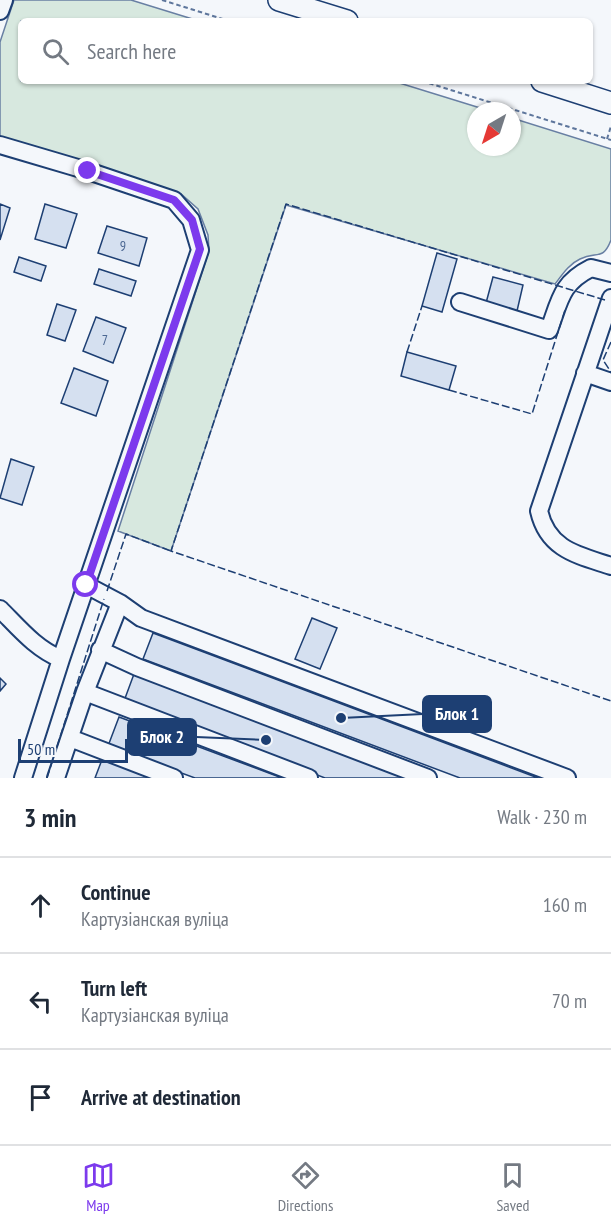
<!DOCTYPE html>
<html lang="en">
<head>
<meta charset="utf-8">
<style>
  body { margin:0; font-family:"PT Sans Narrow",sans-serif; background:#f2f2f3; color:#1f2937 }
  .compass { position:absolute; left:467px; top:102px; width:54px; height:54px; border-radius:50%; background:#fff; box-shadow:0 2px 4px #0004; rotate:219deg }
  .scale { position:absolute; left:18px; bottom:15px; width:110px; box-sizing:border-box; padding-left:6px; border:3px solid #1d3f73; border-top:0; font-size:16px; line-height:21px; white-space:nowrap; color:#1d3f73; -webkit-text-stroke:4px #f4f7fb; paint-order:stroke }
  .stop { position:absolute; width:18px; height:18px; margin:-14px; border:4px solid #7c3aed; border-radius:50%; background:#fff }
  .stop.end { background:#7c3aed; border-color:#fff; box-shadow:0 2px 6px #0008 }
  .list { margin:0; padding:0; list-style:none }
  h2 { display:flex; justify-content:space-between; align-items:center; height:78px; margin:0; padding:0 24px; font-size:26px }
  h2 small { font-size:20px; font-weight:400; color:#747a83 }
  .list li { display:grid; grid-template-columns:39px 1fr auto; gap:18px; align-items:center; box-sizing:border-box; height:96px; padding:0 24px; border-top:2px solid #e0e1e3 }
  .list b { display:block; font-size:22px; white-space:nowrap }
  .list p { margin:0; font-size:20px; white-space:nowrap; color:#747a83 }
  .list em { font-size:20px; font-style:normal; color:#747a83 }
  .icon { flex:none; width:33px; height:33px; fill:none; stroke:currentColor; stroke-width:2; stroke-linecap:round; stroke-linejoin:round }
  .map { position:relative; flex:none; width:611px; height:778px; overflow:hidden }
  .search { position:absolute; background:#fff; box-shadow:0 2px 4px #0004; left:18px; right:18px; top:18px; height:66px; display:flex; align-items:center; gap:15px; box-sizing:border-box; padding:0 21px; border-radius:9px; color:#747a83; font-size:22px }
  .sheet { height:366px; background:#fff }
  nav { display:flex; justify-content:space-around; align-items:center; box-sizing:border-box; height:84px; border-top:2px solid #e0e1e3; background:#fff; font-size:16px; color:#747a83 }
  nav a { display:grid; justify-items:center; gap:3px }
  nav .on { color:#7c3aed }
  .map>svg:first-child { display:block }
</style>
</head>
<body>
<div class="map">
<svg width="611" height="778" viewBox="0 0 611 778">
  <rect width="100%" height="100%" fill="#f4f7fb"/>
  <!-- green -->
  <path fill="#d7e8df" stroke="#687fa3" stroke-width="1.5" d="M14 0H131L199 21H21V81H393L490 111H476V147H512V118L611 149V240C603 261 597 251 580 259 569 264 562 275 555 284L286 205 171 551 118 531 209 251 208 235 198 209 181 194 0 138V42Z"/>
  <!-- building -->
  <path fill="#d5e0f0" stroke="#1d3f73" stroke-width="1.5" d="M0 204 10 208 0 240Z
    M45 204 77 214 66 248 35 239Z
    M107 226 147 238 139 266 98 253Z
    M437 253 457 259 442 312 422 306Z
    M19 257 46 266 41 281 14 272Z
    M99 269 136 281 131 296 94 284Z
    M493 277 523 285 517 311 486 303Z
    M57 304 76 310 65 341 47 335Z
    M96 317 126 328 113 363 83 351Z
    M407 352 456 366 449 390 401 376Z
    M74 368 108 381 96 416 61 403Z
    M11 459 34 467 22 505 0 498Z
    M312 618 337 628 320 669 295 659Z
    M153 633 538 778H460L143 659Z
    M134 674 408 778H325L124 701Z
    M0 678 6 684 0 691Z
    M119 717 282 778H195L108 746Z
    M103 757 157 778H95Z"/>
  <g fill="none" stroke-linecap="round" stroke-linejoin="round">
    <!-- minor casing -->
    <g stroke="#1d3f73" stroke-width="20">
      <path id="minor" d="M0 11 4 0
        M0 145 88 171 174 200 191 220 200 250 61 659 23 778
        M611 298 539 511C548 550 578 555 611 566
        M460 302 549 330C560 300 561 283 591 268L611 273
        M585 373 611 382
        M86 585 120 603 141 618 567 778
        M0 609C19 628 36 649 61 659
        M100 650 137 667 428 778
        M85 692 120 603
        M70 738 174 778
        M56 778 85 692 309 778"/>
    </g>
    <!-- major casing -->
    <g stroke="#1d3f73" stroke-width="24">
      <path id="major" d="M279 0 347 21
        M542 81 611 103"/>
    </g>
    <!-- path -->
    <path stroke="#5e769c" stroke-width="2" stroke-dasharray="4.5 3" stroke-linecap="butt" d="M162 0 229 21
      M422 81 611 140
      M607 139 611 126"/>
    <!-- minor -->
    <use href="#minor" stroke="#f4f7fb" stroke-width="16"/>
    <!-- major -->
    <use href="#major" stroke="#f4f7fb" stroke-width="21"/>
    <!-- fence -->
    <path stroke="#1d3f73" stroke-width="1.5" stroke-dasharray="8 3" stroke-linecap="butt" d="M605 300 286 204 171 551 611 701
      M611 342 603 360 611 372
      M407 352 422 306
      M449 390 532 414 565 310
      M107 591 126 534 171 551
      M47 778 104 599"/>
  </g>
  <g fill="none" stroke-linecap="round" stroke-linejoin="round">
    <!-- route -->
    <path stroke="#7c3aed" stroke-width="8" d="M86 585 200 249 192 220 174 200 88 171"/>
  </g>
  <g text-anchor="middle" dominant-baseline="central" stroke-width="4.5" stroke-linejoin="round" paint-order="stroke">
    <!-- number labels -->
    <g font-size="14" fill="#4b6792">
      <text x="123" y="246">9</text>
      <text x="105" y="340">7</text>
    </g>
  </g>
  <!-- callouts -->
  <path fill="none" stroke="#1d3f73" stroke-width="2" d="M341 718L423 714M266 740L196 737"/>
  <g fill="#1d3f73" stroke="#f4f7fb" stroke-width="2">
    <circle cx="341" cy="718" r="6"/>
    <circle cx="266" cy="740" r="6"/>
  </g>
  <g fill="#1d3f73" stroke="#1d3f73" stroke-width="2">
    <rect x="423" y="696" width="68" height="36" rx="6"/>
    <rect x="128" y="719" width="68" height="36" rx="6"/>
  </g>
  <g font-size="18" text-anchor="middle" font-weight="bold" fill="#fff">
    <text x="457" y="720">Блок 1</text>
    <text x="162" y="743">Блок 2</text>
  </g>
</svg>
<svg class="compass" viewBox="-18 -18 36 36"><path d="M0-13l5 13h-10z" fill="#e53935"/><path d="M0 13l5-13h-10z" fill="#747a83"/></svg>
<div class="scale">50 m</div>
<div class="stop" style="left:86px;top:585px"></div>
<div class="stop end" style="left:88px;top:171px"></div>
<div class="search"><svg class="icon" aria-label="search" viewBox="0 0 24 24"><circle cx="10" cy="10" r="6"/><path d="M15 15l6 6"/></svg>Search here</div>
</div>
<section class="sheet">
<h2>3 min<small>Walk · 230 m</small></h2>
<ul class="list">
<li><svg class="icon" aria-label="ahead" viewBox="0 0 24 24"><path d="M12 20V5M6 11l6-6 6 6"/></svg><div><b>Continue</b><p>Картузіанская вуліца</p></div><em>160 m</em></li>
<li><svg class="icon" aria-label="left" viewBox="0 0 24 24"><path d="M17 20v-9H6M10 6l-5 5 5 5"/></svg><div><b>Turn left</b><p>Картузіанская вуліца</p></div><em>70 m</em></li>
<li><svg class="icon" aria-label="arrive" viewBox="0 0 24 24"><path d="M6 21V4h12l-3 4 3 4H6"/></svg><div><b>Arrive at destination</b></div></li>
</ul>
</section>
<nav>
<a class="on"><svg class="icon" aria-label="map" viewBox="0 0 24 24"><path d="M3 6l6-2 6 2 6-2v14l-6 2-6-2-6 2zM9 4v14M15 6v14"/></svg>Map</a>
<a><svg class="icon" aria-label="directions" viewBox="0 0 24 24"><path d="M12 3l9 9-9 9-9-9zM9 14v-3h6M13 9l2 2-2 2"/></svg>Directions</a>
<a><svg class="icon" aria-label="saved" viewBox="0 0 24 24"><path d="M7 4h10v16l-5-4-5 4z"/></svg>Saved</a>
</nav>
</body>
</html>
